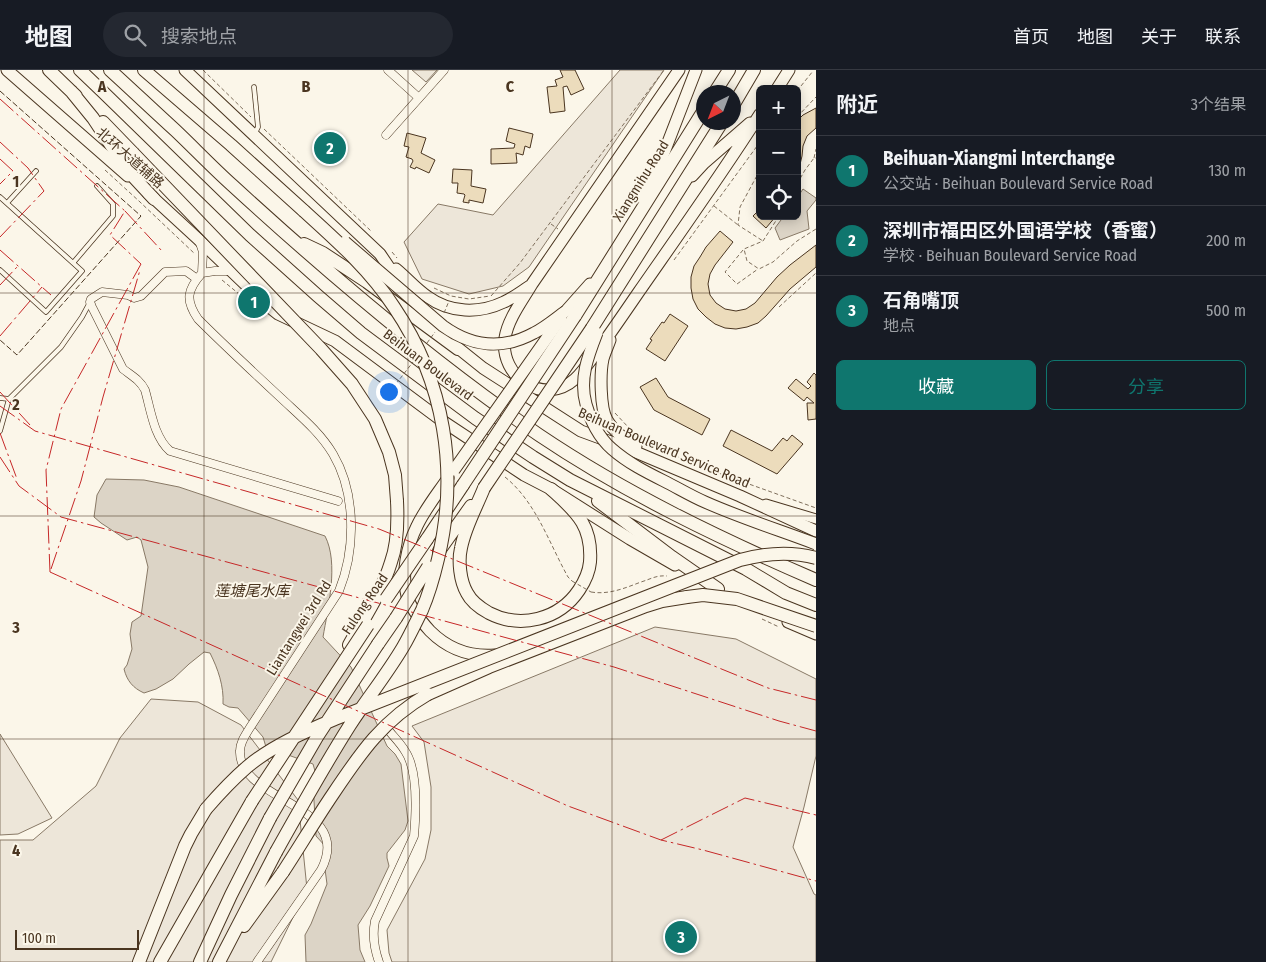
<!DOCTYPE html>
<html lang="zh">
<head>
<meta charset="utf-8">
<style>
  body { margin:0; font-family:"Fira Sans Condensed","Noto Sans SC",sans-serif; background:#242831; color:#f1f3f6 }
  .controls { position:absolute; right:15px; top:15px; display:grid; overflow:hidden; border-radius:8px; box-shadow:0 2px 12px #0003 }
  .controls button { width:45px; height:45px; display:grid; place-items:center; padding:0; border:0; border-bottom:1px solid #363941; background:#171b24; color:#f1f3f6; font:25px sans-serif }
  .compass { position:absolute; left:696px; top:15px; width:45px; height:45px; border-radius:50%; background:#171b24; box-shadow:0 2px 12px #0003; rotate:222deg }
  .scale { position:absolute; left:15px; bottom:12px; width:124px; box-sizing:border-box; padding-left:5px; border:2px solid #4a3520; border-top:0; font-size:14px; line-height:18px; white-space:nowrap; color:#4a3520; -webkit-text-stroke:4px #fbf6e9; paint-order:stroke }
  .you { position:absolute; left:388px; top:321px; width:18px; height:18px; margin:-12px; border:4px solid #fff; border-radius:50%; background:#1a73e8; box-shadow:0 0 0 8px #1a73e833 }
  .badge { display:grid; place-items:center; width:32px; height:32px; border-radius:50%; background:#0f766e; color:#fff; font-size:16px; font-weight:700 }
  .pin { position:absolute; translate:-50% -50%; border:2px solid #fff; box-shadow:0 1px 5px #0006 }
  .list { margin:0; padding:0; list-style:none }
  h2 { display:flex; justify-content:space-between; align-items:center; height:65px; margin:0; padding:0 20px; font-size:21px }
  h2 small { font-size:16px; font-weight:400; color:#9ea1a6 }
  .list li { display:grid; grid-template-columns:32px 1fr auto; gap:15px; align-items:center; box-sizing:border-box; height:70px; padding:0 20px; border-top:1px solid #363941 }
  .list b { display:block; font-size:19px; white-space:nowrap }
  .list p { margin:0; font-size:16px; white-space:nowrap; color:#9ea1a6 }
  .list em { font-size:16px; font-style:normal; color:#9ea1a6 }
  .actions { display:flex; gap:10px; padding:15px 20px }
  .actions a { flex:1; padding:11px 0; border:1px solid #0f766e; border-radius:8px; text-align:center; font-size:18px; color:#0f766e }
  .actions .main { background:#0f766e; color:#fff }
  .icon { flex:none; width:28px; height:28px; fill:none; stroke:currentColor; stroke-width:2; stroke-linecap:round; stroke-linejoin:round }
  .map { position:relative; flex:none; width:816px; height:892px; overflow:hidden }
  header { display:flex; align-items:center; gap:30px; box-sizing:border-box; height:70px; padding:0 25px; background:#171b24; border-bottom:1px solid #363941 }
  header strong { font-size:24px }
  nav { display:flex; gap:28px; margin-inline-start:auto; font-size:18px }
  .search { width:350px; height:45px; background:#242831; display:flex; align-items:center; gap:12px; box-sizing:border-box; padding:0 18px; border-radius:28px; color:#9ea1a6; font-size:19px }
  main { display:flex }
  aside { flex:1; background:#171b24 }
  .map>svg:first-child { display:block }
</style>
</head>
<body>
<header>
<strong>地图</strong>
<div class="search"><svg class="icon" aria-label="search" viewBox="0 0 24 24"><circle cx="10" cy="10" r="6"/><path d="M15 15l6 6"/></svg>搜索地点</div>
<nav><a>首页</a><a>地图</a><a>关于</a><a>联系</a></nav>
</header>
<main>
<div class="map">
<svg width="816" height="892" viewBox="0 0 816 892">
  <rect width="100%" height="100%" fill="#fbf6e9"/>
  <!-- green -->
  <path fill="#ede6d9" stroke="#887966" d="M412 0H437L426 12Z
    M620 0H664L529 197 503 216 469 224 422 209 404 172 438 134 493 145Z
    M655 557 736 569 816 609V686L804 737 793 777 814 824 816 825V892H392L389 883 387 860 425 789 431 760V717L424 672 412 656Z
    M151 629 198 632 241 655 298 730 307 819 271 892H0V770H33L96 716 120 668Z
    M0 664 52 748 18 764 0 765Z"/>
  <!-- water -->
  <path fill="#dcd4c6" stroke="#887966" d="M803 119 816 128V130L807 141 809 159 780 170 775 158 784 146H797V128Z
    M106 409 144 410 179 417 325 466C339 493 328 538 323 567L351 597 387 676 395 684 401 694 408 751 405 760 387 783V788L389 796 370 836 358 855 360 880 365 892H306L305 865 311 854 327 814 324 792 327 778 316 766 313 713 315 701 313 694 266 677 263 667 238 638 229 637 223 634C224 616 218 599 210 583L204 582 189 594 173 609 156 619 144 623C133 618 127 611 124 599L127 595 132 579 130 564 132 552 141 546 148 497 141 470 137 467 127 470 101 453 94 447 97 425Z"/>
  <!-- building -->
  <path fill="#ecdcbc" stroke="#4a3520" d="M560 0H575L584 19 571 25 567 16 563 17 565 41 550 43 547 17 557 16 555 10 563 7Z
    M816 38V58L807 66 803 76 802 86 797 107V51L803 45Z
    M509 58 533 64 530 78 525 76 523 85 516 83 517 93 491 94V79L514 78 515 74 506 71Z
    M407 63 426 68 421 83 435 90 429 103 416 97 415 99 410 97 413 91 412 89 406 87 409 77 404 76Z
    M453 99 472 100 471 116 486 119 483 133 469 130V133L463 132 465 125 464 124 457 123 458 113H452Z
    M760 139V146H776L766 158 753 146Z
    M720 161 733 172 715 195 710 204 708 214 710 225 716 233 725 239 736 241 746 239 755 233 777 207 790 195 816 175V197L790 219 766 246 758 253 747 257 736 259 725 258 715 254 706 247 698 239 693 229 691 218V207L694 196 700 187 706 177Z
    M670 244 688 256 665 291 646 279 652 270 650 269 662 252 664 253Z
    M814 303 816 305V349L808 350 807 333H814L807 327 804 331 788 318 796 309 808 319 811 316 807 312Z
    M656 308 668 327 710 349 702 365 654 340 640 317Z
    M731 360 772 381 783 368 787 371 792 365 803 374 777 404 723 376Z"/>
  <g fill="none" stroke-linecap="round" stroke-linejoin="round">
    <!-- service casing -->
    <g stroke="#4a3520" stroke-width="5.5">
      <path id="service" d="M254 17 258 57 255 63
        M0 127 82 201 46 242 0 200
        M7 133 36 101
        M73 193 113 146V134L97 116
        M0 328 9 329 61 277 82 247 89 234
        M0 361 9 329"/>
    </g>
    <!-- minor casing -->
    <g stroke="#4a3520" stroke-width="9">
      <path id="minor" d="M388 0 419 28
        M386 65 444 0
        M200 173 203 182 202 203
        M202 203C187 220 185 230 198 249 225 276 253 302 281 328 299 345 320 362 333 384 356 423 356 479 339 521L251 656C246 664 240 672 240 681 238 732 356 734 321 800L257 892
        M202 203 215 201H230
        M197 209 186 201 165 202 141 226 134 228 128 225 102 222 91 229 90 232 92 237 123 299C132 306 140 310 145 320 151 341 154 367 170 381L338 431
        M379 892C374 878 372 866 375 851L414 766C416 743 418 700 405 681 401 674 395 668 390 662"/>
    </g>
    <!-- tertiary casing -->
    <g stroke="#4a3520" stroke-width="11">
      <path id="tertiary" d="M766 434 816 449"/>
    </g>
    <!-- primary casing -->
    <g stroke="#4a3520" stroke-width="13">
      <path id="primary" d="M7 0 128 106
        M185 0 380 184 407 224
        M679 0 532 214C522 231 508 249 505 268 499 307 544 337 575 309 584 301 591 289 599 279 612 261 625 242 638 223 679 164 721 105 760 44
        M777 19 789 0
        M692 106 704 93 750 53
        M148 123 198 169 268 236 278 244 335 271 441 350 524 405 551 419 630 469 675 495
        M643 128 660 93 696 0
        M396 199C407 208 416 219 428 227 450 243 479 244 504 232 513 228 522 221 530 216
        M566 241 590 214
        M610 270C608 276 605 282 603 289 600 303 600 338 607 350 614 362 625 369 636 376
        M453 274 483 298 581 361 619 375 740 426 816 461
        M448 408C438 423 425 439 417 456 407 476 401 504 407 526 411 539 421 551 430 561 448 579 470 587 495 585
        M788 552 816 564"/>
    </g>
    <!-- trunk casing -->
    <g stroke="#4a3520" stroke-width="14">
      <path id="trunk" d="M49 0 76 26
        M80 0 103 22 250 165 318 226 361 263 475 348 533 387 570 410 746 499 786 523 816 535
        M110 0C132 20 153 40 175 60 194 78 212 97 232 115 329 204 431 291 539 365 625 423 721 469 816 510
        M144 0 231 75 304 141
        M71 21 93 48 128 101 154 129
        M715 22 729 0
        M734 34 754 0
        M103 52 133 83
        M304 174 323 183 367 212 458 279
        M575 246 704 40
        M592 258 722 52
        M484 418C476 438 465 457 461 478 458 491 460 511 467 523 471 531 480 538 489 543 520 559 559 550 579 520 585 511 589 503 590 492 591 478 589 464 582 452 574 439 562 429 551 419
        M598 431 672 487 718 519
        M427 469 463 415
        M439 481 471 436
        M378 574 396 548
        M349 575C364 548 382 522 391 492 398 473 398 451 397 431
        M428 624 489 597 646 536 662 531 687 527
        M244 856 283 802
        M139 892 185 776 191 764 206 739
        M160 892 252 731
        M200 892 231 825 270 748
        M219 892 276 782"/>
    </g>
    <!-- path -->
    <path stroke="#7f6f5c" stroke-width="1" stroke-dasharray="4 2.5" stroke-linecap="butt" d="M203 0 251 47
      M797 21 813 1
      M797 47 816 27
      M264 59 371 161
      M814 88 816 79
      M105 100 140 132 195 184
      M760 100 740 137 738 155 763 171
      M797 114 805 100 814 88H816
      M714 136 738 155
      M779 146 763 171 744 179 747 191 759 199 773 192 797 171 816 159
      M551 154 558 159
      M743 180 725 202 737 214 758 199
      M392 182 397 188
      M674 190 760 72
      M222 210 250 233
      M434 218 451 226 469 229 490 226
      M491 226 520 193 664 0
      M779 237 816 203
      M615 343 629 358
      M644 369 686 391
      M707 399 816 438
      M505 407C536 432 549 473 568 507L572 511
      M591 522C609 525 625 518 641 512 651 509 656 505 667 506
      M762 549 779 557"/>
    <!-- service -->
    <use href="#service" stroke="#fbf6e9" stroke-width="4"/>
    <!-- minor -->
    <use href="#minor" stroke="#fbf6e9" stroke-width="8"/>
    <!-- tertiary -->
    <use href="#tertiary" stroke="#fbf6e9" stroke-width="9"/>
    <!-- primary -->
    <use href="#primary" stroke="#fbf6e9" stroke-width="11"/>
    <!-- trunk -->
    <use href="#trunk" stroke="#fbf6e9" stroke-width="12"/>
    <!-- primary-bridge casing -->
    <g stroke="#4a3520" stroke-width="13" stroke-linecap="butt">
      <path id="primary-bridge" d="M345 172 443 256C472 277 503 280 534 263 546 257 556 248 566 241
        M597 263C588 286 579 309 586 334 590 350 599 368 612 379 628 393 646 402 664 411 678 418 691 426 705 432 741 448 779 460 816 474
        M454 400 561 248"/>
    </g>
    <!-- trunk-bridge casing -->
    <g stroke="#4a3520" stroke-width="14" stroke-linecap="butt">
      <path id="trunk-bridge" d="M133 83 321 279 352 314 375 349 389 382 395 405 397 431
        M463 415 575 246
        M484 418 592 258
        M687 527 703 525 737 529 816 556
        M386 529 427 469
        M396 548 428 497
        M252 731 368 555
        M206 739C219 724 232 710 247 697 272 676 304 662 335 649L740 490C766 483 790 481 816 488
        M270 748 317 667 378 574
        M276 782C300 739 324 696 350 655 367 629 387 604 403 577 410 565 416 552 422 540 429 524 434 506 438 489 459 402 445 312 394 237 370 200 336 170 304 141
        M283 802C300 776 316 749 333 724 361 682 383 650 428 624"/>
    </g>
    <!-- path-bridge -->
    <path stroke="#7f6f5c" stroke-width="1" stroke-dasharray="4 2.5" stroke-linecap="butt" d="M444 243 449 231
      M427 273 435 262
      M392 319 413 292
      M572 511 591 522"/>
    <!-- primary-bridge -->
    <use href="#primary-bridge" stroke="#fbf6e9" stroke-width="11"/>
    <!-- trunk-bridge -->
    <use href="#trunk-bridge" stroke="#fbf6e9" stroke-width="12"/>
    <!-- fence -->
    <path stroke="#4a3520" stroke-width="1" stroke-dasharray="6 2.5" stroke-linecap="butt" d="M0 21 141 146 17 285 0 270"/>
    <!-- power -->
    <path stroke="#c62828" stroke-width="1" stroke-dasharray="18 4 2.5 4" stroke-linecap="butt" d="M0 29 125 141 110 165 141 194
      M0 72 28 98 44 121 0 167
      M0 89 13 101 0 114
      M125 141 162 181
      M0 180 51 225
      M0 215 18 196
      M0 266 42 217
      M0 322 30 355
      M0 336 35 361 379 459 768 618 816 630
      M0 363 17 409
      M0 387 19 416 61 447 614 597 779 651 816 661
      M51 499 81 411 103 327 140 200
      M50 502 568 736 661 770 703 780 816 811
      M50 502 46 400 61 339 141 194
      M661 770 745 728 816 745"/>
  </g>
  <!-- grid -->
  <path fill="none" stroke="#4a3520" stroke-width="1" stroke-opacity="0.55" d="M204 0V892M408 0V892M612 0V892M0 223H816M0 446H816M0 669H816"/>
  <g text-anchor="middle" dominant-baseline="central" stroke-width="4" stroke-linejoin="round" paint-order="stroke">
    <!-- street labels -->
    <g font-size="14" fill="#4a3520" stroke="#fbf6e9">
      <text transform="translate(130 88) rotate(41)">北环大道辅路</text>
      <text transform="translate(641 111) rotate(-58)">Xiangmihu Road</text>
      <text transform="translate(428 295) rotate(37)">Beihuan Boulevard</text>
      <text transform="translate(664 378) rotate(23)">Beihuan Boulevard Service Road</text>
      <text transform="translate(365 534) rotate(-56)">Fulong Road</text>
      <text transform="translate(299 558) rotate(-58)">Liantangwei 3rd Rd</text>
    </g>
    <!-- water labels -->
    <g font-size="15" font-style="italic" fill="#4a3520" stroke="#fbf6e9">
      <text x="252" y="521">莲塘尾水库</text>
    </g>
  </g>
  <g font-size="16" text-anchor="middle" font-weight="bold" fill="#4a3520" stroke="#fbf6e9" stroke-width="4" stroke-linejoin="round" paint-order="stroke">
    <text x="102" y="22">A</text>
    <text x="306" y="22">B</text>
    <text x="510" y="22">C</text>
    <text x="16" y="117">1</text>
    <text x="16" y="340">2</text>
    <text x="16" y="563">3</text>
    <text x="16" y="786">4</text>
  </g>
</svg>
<div class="controls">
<button>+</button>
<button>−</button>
<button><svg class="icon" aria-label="locate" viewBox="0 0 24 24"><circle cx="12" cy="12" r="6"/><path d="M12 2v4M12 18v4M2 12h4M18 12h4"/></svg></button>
</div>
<svg class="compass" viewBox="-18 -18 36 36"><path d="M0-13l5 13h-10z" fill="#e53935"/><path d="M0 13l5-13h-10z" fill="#9ea1a6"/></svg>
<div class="scale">100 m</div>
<div class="you"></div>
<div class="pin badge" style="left:254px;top:232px">1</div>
<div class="pin badge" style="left:330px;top:78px">2</div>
<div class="pin badge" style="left:681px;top:867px">3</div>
</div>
<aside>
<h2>附近<small>3个结果</small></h2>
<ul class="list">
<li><span class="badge">1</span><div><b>Beihuan-Xiangmi Interchange</b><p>公交站 · Beihuan Boulevard Service Road</p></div><em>130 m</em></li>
<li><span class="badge">2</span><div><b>深圳市福田区外国语学校（香蜜）</b><p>学校 · Beihuan Boulevard Service Road</p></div><em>200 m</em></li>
<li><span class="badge">3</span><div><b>石角嘴顶</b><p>地点</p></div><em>500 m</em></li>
</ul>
<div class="actions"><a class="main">收藏</a><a>分享</a></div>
</aside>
</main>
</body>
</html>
